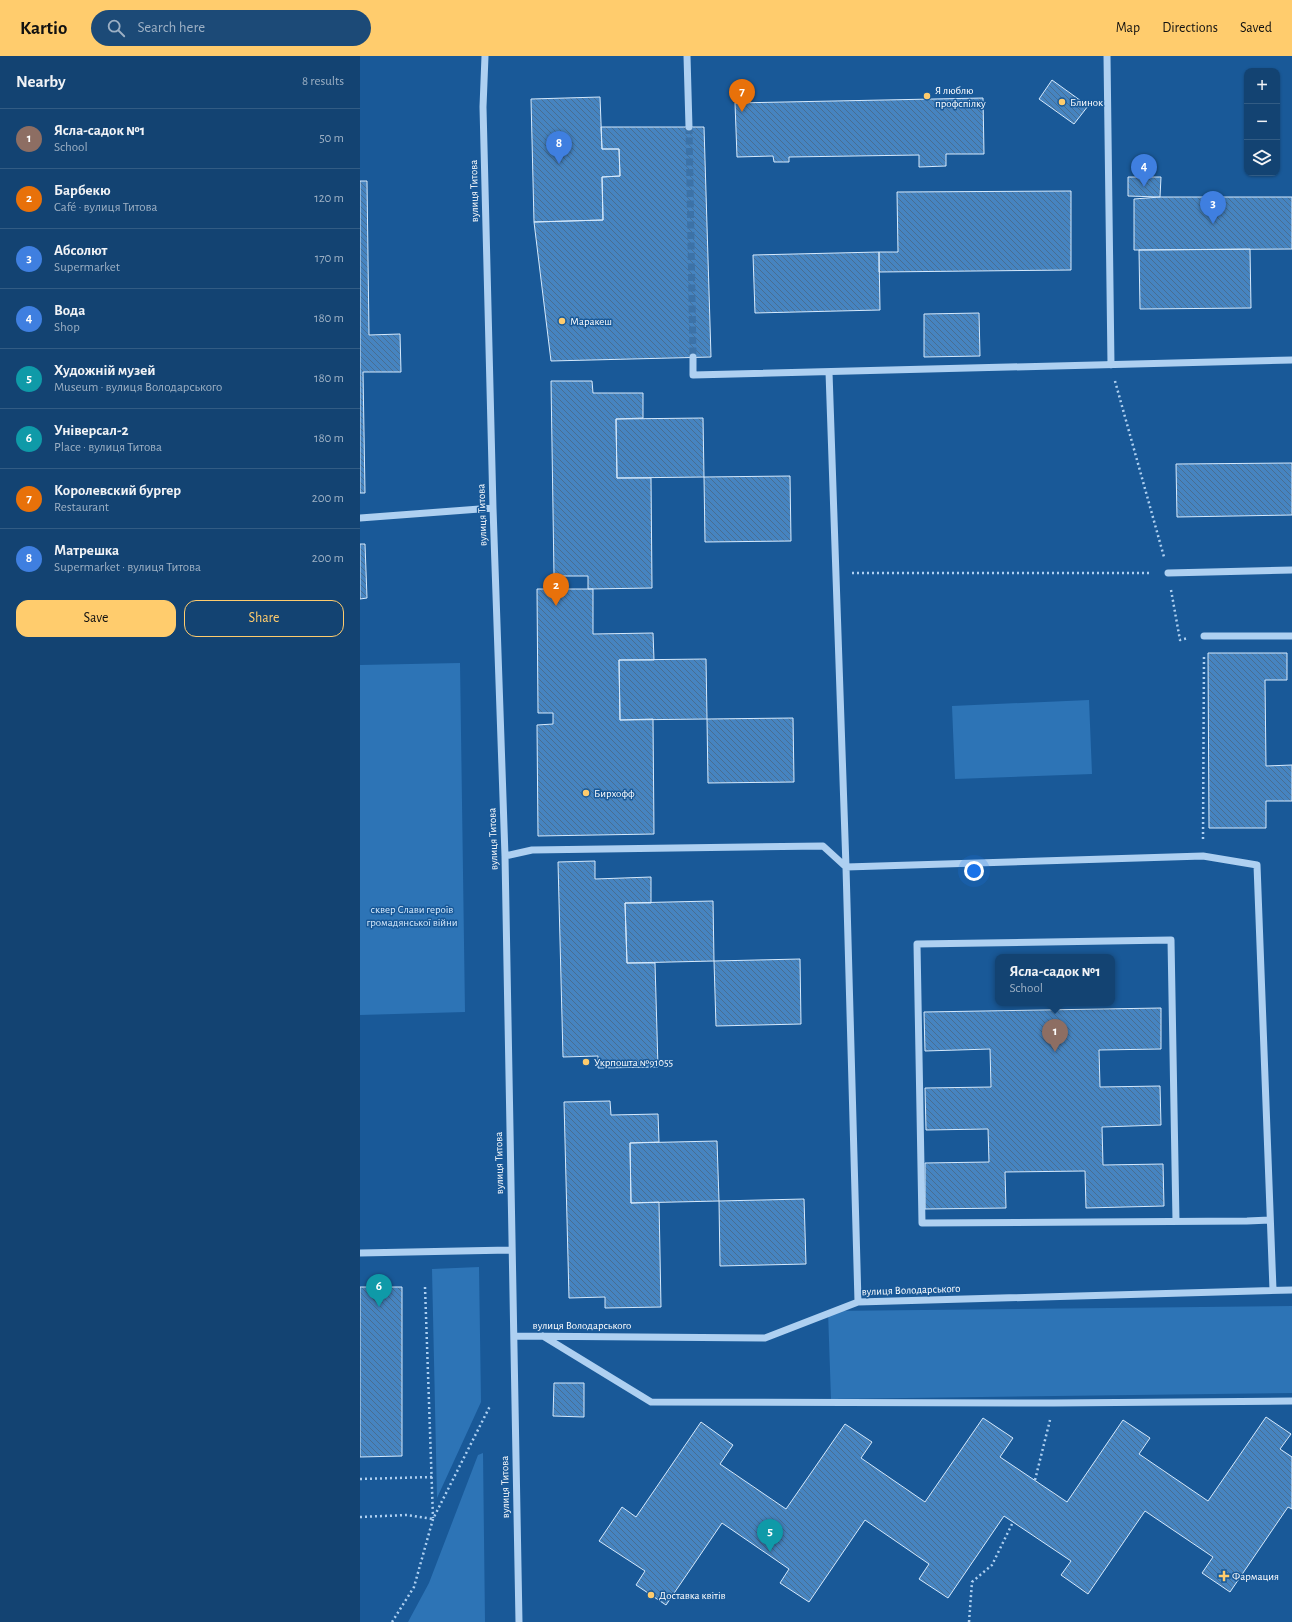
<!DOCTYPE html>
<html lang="en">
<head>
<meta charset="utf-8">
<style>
  body { margin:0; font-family:"Alegreya Sans",sans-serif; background:#1c4a77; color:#f1f3f6 }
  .controls { position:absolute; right:12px; top:12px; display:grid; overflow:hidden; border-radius:8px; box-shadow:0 1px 3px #0004 }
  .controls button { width:36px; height:36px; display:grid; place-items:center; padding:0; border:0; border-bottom:1px solid #325c84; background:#134372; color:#f1f3f6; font:20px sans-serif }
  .you { position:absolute; left:614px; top:815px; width:14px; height:14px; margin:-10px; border:3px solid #fff; border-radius:50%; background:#1a73e8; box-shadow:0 0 0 6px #1a73e833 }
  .badge { display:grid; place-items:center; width:26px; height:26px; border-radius:50%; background:#ffcc6d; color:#fff; font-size:13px; font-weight:700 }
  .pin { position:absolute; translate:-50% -33px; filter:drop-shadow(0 1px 2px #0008) }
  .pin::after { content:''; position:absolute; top:21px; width:14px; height:12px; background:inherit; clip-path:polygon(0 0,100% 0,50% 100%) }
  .popup { position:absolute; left:635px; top:898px; width:120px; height:52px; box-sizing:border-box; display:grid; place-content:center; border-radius:8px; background:#134372; filter:drop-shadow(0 1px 3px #0005); font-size:13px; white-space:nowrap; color:#9db0c4 }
  .popup b { font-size:15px; color:#f1f3f6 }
  .popup::after { content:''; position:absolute; left:50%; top:100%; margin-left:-8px; border:8px solid transparent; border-top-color:#134372 }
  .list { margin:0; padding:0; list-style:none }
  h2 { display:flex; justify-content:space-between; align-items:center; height:52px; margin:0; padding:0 16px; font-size:17px }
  h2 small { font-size:13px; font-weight:400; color:#9db0c4 }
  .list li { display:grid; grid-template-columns:26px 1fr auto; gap:12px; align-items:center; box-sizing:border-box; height:60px; padding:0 16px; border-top:1px solid #325c84 }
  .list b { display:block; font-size:15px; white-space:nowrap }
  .list p { margin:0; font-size:13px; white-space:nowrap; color:#9db0c4 }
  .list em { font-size:13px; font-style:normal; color:#9db0c4 }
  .actions { display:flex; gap:8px; padding:12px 16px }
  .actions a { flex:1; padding:9px 0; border:1px solid #ffcc6d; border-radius:12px; text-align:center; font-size:14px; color:#ffcc6d }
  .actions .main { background:#ffcc6d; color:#111 }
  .icon { flex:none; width:22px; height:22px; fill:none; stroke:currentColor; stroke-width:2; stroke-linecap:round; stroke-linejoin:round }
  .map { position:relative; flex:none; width:932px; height:1566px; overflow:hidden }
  header { display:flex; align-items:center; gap:24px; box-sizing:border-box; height:56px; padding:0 20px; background:#ffcc6d; color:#111 }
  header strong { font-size:19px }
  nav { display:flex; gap:22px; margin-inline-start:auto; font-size:14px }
  .search { width:280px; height:36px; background:#1c4a77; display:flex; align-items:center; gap:10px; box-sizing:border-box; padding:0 14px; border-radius:22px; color:#9db0c4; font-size:15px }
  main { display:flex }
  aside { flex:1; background:#134372 }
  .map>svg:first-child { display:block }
</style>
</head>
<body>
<header>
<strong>Kartio</strong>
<div class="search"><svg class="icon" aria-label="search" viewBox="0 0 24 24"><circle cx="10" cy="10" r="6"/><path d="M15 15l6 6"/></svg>Search here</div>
<nav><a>Map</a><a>Directions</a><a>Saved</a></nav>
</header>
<main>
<aside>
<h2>Nearby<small>8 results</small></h2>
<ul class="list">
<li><span class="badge" style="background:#8d6e63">1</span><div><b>Ясла-садок №1</b><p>School</p></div><em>50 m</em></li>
<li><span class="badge" style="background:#e8710a">2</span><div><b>Барбекю</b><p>Café · вулиця Титова</p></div><em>120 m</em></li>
<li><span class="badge" style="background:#3f7fe0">3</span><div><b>Абсолют</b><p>Supermarket</p></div><em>170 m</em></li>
<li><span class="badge" style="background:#3f7fe0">4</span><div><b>Вода</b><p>Shop</p></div><em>180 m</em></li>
<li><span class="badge" style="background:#0f9aa8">5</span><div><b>Художній музей</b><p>Museum · вулиця Володарського</p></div><em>180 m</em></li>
<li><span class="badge" style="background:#0f9aa8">6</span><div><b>Універсал-2</b><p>Place · вулиця Титова</p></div><em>180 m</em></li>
<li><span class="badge" style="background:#e8710a">7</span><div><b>Королевский бургер</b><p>Restaurant</p></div><em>200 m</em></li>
<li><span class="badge" style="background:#3f7fe0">8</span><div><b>Матрешка</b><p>Supermarket · вулиця Титова</p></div><em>200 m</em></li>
</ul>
<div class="actions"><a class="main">Save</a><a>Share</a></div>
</aside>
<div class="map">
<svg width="932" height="1566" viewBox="0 0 932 1566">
  <defs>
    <pattern id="building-back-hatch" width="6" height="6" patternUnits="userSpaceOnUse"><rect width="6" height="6" fill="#4684c0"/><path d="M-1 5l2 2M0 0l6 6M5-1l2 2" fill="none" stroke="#486e92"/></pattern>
  </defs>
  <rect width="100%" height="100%" fill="#195998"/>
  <!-- green -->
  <path fill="#2d74b6" d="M100 607 105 956 0 959V609Z
    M729 644 732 718 595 723 592 650Z
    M119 1211 121 1346 77 1442 72 1213Z
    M932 1250V1337L471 1343 468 1255Z
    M123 1397 125 1566H48L69 1527 118 1399Z"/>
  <!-- building -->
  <path fill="url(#building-back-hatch)" stroke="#d5e9fc" d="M692 24 728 50 714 68 679 43Z
    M240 41 242 93H259L260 120 242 121 243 164 174 166 171 43Z
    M623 42 624 98H586V110L559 111V99L429 101V106H414L413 100 377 101 375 47Z
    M241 71H344L351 301 191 305 174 166 243 164 242 121 260 120 259 93H242Z
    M768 121H801L800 141 768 140Z
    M0 125H7L9 279 40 278 41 316H3L5 437H0Z
    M711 135V214L519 216V196H538L537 136Z
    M800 141H932V193L774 194V143Z
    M890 193 891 252 780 253 779 194Z
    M519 196 520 254 395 257 393 199Z
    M619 257 620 300 564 301V258Z
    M191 325H232L233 337H283V362L256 363 257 422H291L292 532 228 533V520H194Z
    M343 362 344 421 257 422 256 363Z
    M932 407V459L817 461 816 408Z
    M430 420 431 485 345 486 344 421Z
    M0 488H5L7 542 0 543Z
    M177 533H233V578L293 577 294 604H259L260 664 293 663 294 778 178 780 177 669 193 668V657H178Z
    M848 597H927V624H905L906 710 932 709V745H906V772H849Z
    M346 603 347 663 260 664 259 604Z
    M433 662 434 726 348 727 347 663Z
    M235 805V823L291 821V847H265L267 907H295L298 1011 238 1012V1000L203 1001 198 806Z
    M353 845 354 905 267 907 265 847Z
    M440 903 441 968 356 970 354 905Z
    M801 952V993L739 994 740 1031 800 1030 801 1069 742 1071 743 1109 803 1108 804 1150 726 1152 725 1115 645 1116 646 1152 565 1153V1107L629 1106 628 1073 566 1074 565 1032 631 1031 630 993 565 995 564 956Z
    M250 1045 251 1059 298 1058 299 1086 270 1087 271 1147 299 1146 301 1251 245 1252V1241L209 1242 204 1046Z
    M357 1085 359 1145 271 1147 270 1087Z
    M444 1143 446 1208 360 1210 359 1145Z
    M0 1231H42V1400L0 1401Z
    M194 1327H224V1361L193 1360Z
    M906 1361 931 1378 920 1393 932 1401V1453L928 1451 870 1536 842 1517 853 1501 785 1455 728 1538 701 1519 711 1505 644 1460 588 1542 559 1523 569 1508 505 1464 449 1546 420 1527 429 1513 362 1467 306 1549 276 1529 285 1515 239 1485 262 1451 276 1461 341 1366 373 1389 360 1408 426 1453 485 1368 512 1386 501 1402 565 1446 623 1362 653 1382 640 1401 707 1446 763 1364 790 1382 779 1398 848 1445Z"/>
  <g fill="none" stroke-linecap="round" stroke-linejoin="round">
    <!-- minor-tunnel -->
    <path stroke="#3c72a7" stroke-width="7" stroke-dasharray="7 3.5" stroke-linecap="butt" d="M329 71 333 301"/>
    <!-- path -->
    <path stroke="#aed0f1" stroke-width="2.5" stroke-dasharray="2 3" stroke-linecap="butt" d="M755 325 804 501
      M492 517H791
      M811 534 820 584 828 582
      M843 783 844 598
      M65 1231 73 1462
      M0 1423 72 1421
      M675 1424 690 1364
      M0 1461 47 1459 73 1463
      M32 1566 54 1531 73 1463 130 1350
      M609 1566 612 1526 632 1509 653 1466"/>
    <!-- minor -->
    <path stroke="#aed0f1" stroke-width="7" d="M125 0 123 51 133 452 145 800 159 1566
      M327 0 329 71
      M747 0 751 309
      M333 301V319L932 304
      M469 316 486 811 498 1246
      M0 462 133 452
      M808 517 932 514
      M844 580H932
      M145 800 172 794 463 790 486 811 843 800 897 809 913 1234
      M816 1165 811 884 557 888 562 1167 887 1165 910 1164
      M0 1197 152 1194
      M154 1280 405 1282 498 1246 932 1234
      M183 1280 291 1346 694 1347 932 1345"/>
  </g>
  <!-- markers -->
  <g fill="#ffcc6d" stroke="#195998" stroke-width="1.5">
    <circle cx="567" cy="40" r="4"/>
    <circle cx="702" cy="46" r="4"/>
    <circle cx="202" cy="265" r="4"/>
    <circle cx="226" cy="737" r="4"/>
    <circle cx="226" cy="1006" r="4"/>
    <path d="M862 1514h4v4h4v4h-4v4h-4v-4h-4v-4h4z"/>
    <circle cx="291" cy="1539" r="4"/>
  </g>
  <g text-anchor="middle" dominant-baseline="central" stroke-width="3" stroke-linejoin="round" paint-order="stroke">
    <!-- poi labels -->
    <g font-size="11" fill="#fff" stroke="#195998" text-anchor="start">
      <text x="575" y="34">Я люблю<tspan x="575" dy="13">профспілку</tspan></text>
      <text x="710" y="46">Блинок</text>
      <text x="210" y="265">Маракеш</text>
      <text x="234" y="737">Бирхофф</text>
      <text x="234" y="1006">Укрпошта №91055</text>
      <text x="872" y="1520">Фармация</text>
      <text x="299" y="1539">Доставка квітів</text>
    </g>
    <!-- street labels -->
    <g font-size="11" fill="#fff" stroke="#195998">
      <text transform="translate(114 135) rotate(-91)">вулиця Титова</text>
      <text transform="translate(122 459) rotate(-92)">вулиця Титова</text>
      <text transform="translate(133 783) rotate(-92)">вулиця Титова</text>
      <text transform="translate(139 1107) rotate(-91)">вулиця Титова</text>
      <text transform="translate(551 1234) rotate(-2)">вулиця Володарського</text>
      <text x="222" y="1269">вулиця Володарського</text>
      <text transform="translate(145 1431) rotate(-91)">вулиця Титова</text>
    </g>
    <!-- park labels -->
    <g font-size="11" fill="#d5e9fc" stroke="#195998">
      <text x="52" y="853">сквер Слави героїв<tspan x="52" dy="13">громадянської війни</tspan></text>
    </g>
  </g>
</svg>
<div class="controls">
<button>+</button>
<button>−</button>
<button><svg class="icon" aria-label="layers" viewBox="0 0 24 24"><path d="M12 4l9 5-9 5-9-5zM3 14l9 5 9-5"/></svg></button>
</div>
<div class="you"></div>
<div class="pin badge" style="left:695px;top:996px;background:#8d6e63">1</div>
<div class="popup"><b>Ясла-садок №1</b>School</div>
<div class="pin badge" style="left:196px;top:550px;background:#e8710a">2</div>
<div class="pin badge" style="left:853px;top:168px;background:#3f7fe0">3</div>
<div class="pin badge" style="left:784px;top:131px;background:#3f7fe0">4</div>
<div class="pin badge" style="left:410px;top:1496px;background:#0f9aa8">5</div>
<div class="pin badge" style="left:19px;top:1251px;background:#0f9aa8">6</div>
<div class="pin badge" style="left:382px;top:56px;background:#e8710a">7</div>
<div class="pin badge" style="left:199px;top:108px;background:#3f7fe0">8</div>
</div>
</main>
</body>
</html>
